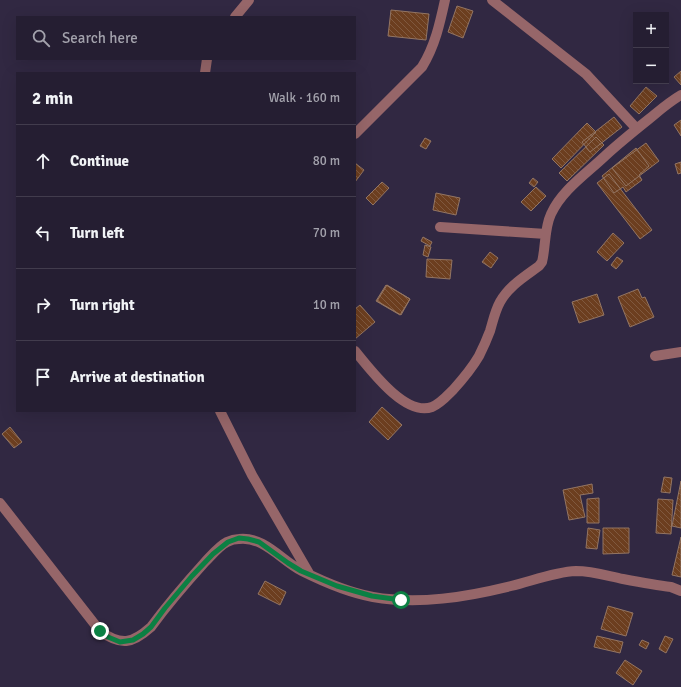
<!DOCTYPE html>
<html lang="en">
<head>
<meta charset="utf-8">
<style>
  body { margin:0; font-family:Signika,sans-serif; background:#312b3e; color:#f1f3f6 }
  .controls { position:absolute; right:12px; top:12px; display:grid; overflow:hidden; border-radius:0px; box-shadow:0 4px 16px #0002 }
  .controls button { width:36px; height:36px; display:grid; place-items:center; padding:0; border:0; border-bottom:1px solid #423c4d; background:#251e32; color:#f1f3f6; font:20px sans-serif }
  .stop { position:absolute; width:12px; height:12px; margin:-9px; border:3px solid #0b8043; border-radius:50%; background:#fff }
  .stop.end { background:#0b8043; border-color:#fff; box-shadow:0 1px 4px #0008 }
  .list { margin:0; padding:0; list-style:none }
  h2 { display:flex; justify-content:space-between; align-items:center; height:52px; margin:0; padding:0 16px; font-size:17px }
  h2 small { font-size:13px; font-weight:400; color:#a3a2ac }
  .list li { display:grid; grid-template-columns:26px 1fr auto; gap:12px; align-items:center; box-sizing:border-box; height:72px; padding:0 16px; border-top:1px solid #423c4d }
  .list b { display:block; font-size:15px; white-space:nowrap }
  .list em { font-size:13px; font-style:normal; color:#a3a2ac }
  .icon { flex:none; width:22px; height:22px; fill:none; stroke:currentColor; stroke-width:2; stroke-linecap:round; stroke-linejoin:round }
  .map { position:relative; flex:none; width:681px; height:687px; overflow:hidden }
  .search { position:absolute; background:#251e32; box-shadow:0 4px 16px #0002; left:16px; top:16px; width:340px; height:44px; display:flex; align-items:center; gap:10px; box-sizing:border-box; padding:0 14px; border-radius:0px; color:#a3a2ac; font-size:15px }
  .panel { position:absolute; background:#251e32; box-shadow:0 4px 16px #0002; left:16px; top:72px; width:340px; height:340px; border-radius:0px }
  .map>svg:first-child { display:block }
</style>
</head>
<body>
<div class="map">
<svg width="681" height="687" viewBox="0 0 681 687">
  <defs>
    <pattern id="building-back-hatch" width="6" height="6" patternUnits="userSpaceOnUse"><rect width="6" height="6" fill="#6c3e1f"/><path d="M-1 5l2 2M0 0l6 6M5-1l2 2" fill="none" stroke="#80593f"/></pattern>
  </defs>
  <rect width="100%" height="100%" fill="#312842"/>
  <!-- building -->
  <path fill="url(#building-back-hatch)" stroke="#937563" d="M457 6 473 11 463 38 448 32Z
    M391 10 429 14 426 40 388 36Z
    M681 71V85L674 77Z
    M646 87 657 96 639 114 630 106Z
    M614 117 622 127 590 152 582 142Z
    M681 120V136L674 125Z
    M587 123 596 132 561 168 552 159Z
    M596 137 604 145 567 181 559 173Z
    M425 138 431 141 426 149 420 146Z
    M646 143 659 161 626 186 612 168Z
    M636 148 649 166 639 175 642 180 626 192 623 187 614 193 602 176Z
    M681 162V173L678 174 675 164Z
    M355 163 364 170 355 182Z
    M609 174 652 230 640 239 597 183Z
    M533 178 538 182 534 187 529 183Z
    M382 182 389 188 373 205 366 198Z
    M536 187 546 196 531 211 521 202Z
    M436 193 460 198 456 215 433 210Z
    M613 233 624 243 607 261 597 252Z
    M423 237 432 242 430 246 421 241Z
    M425 245 431 247 428 257 423 255Z
    M490 252 498 258 491 268 482 262Z
    M617 257 623 261 616 269 611 265Z
    M427 259 452 260 450 279 426 277Z
    M386 285 410 299 400 315 376 301Z
    M387 285 410 299 401 315 377 301Z
    M638 289 642 298 645 297 654 317 630 327 618 297Z
    M597 294 604 315 579 323 572 302Z
    M360 305 375 322 355 339V309Z
    M382 407 402 425 388 440 369 422Z
    M10 427 22 442 14 448 2 434Z
    M664 477 672 478 670 493 661 492Z
    M681 481V528L672 526Z
    M592 484 593 493 580 495 585 517 569 520 563 490Z
    M599 498V523H587V499Z
    M658 499 673 500 671 534 656 533Z
    M588 528 600 530 597 549 586 548Z
    M603 528H629V553L603 554Z
    M681 537V577L672 575Z
    M265 581 286 592 280 605 258 594Z
    M608 606 633 613 626 636 601 629Z
    M597 636 623 642 620 653 594 647Z
    M665 636 673 639 666 653 659 649Z
    M642 640 649 643 646 649 639 645Z
    M625 660 642 671 633 685 616 673Z"/>
  <g fill="none" stroke-linecap="round" stroke-linejoin="round">
    <!-- minor -->
    <path stroke="#966669" stroke-width="10" d="M492 0 586 74 636 128
      M235 17 249 0
      M205 73 207 59
      M355 134 422 67C435 46 440 23 445 0
      M440 227 546 234
      M355 351C370 369 405 417 432 407 440 404 447 396 453 390 462 380 472 368 479 356 483 348 487 339 490 331 493 321 495 311 500 302 509 286 524 277 539 266L542 262C546 246 544 229 551 214 562 190 586 174 605 156 619 143 634 131 649 119 660 110 669 102 681 95
      M655 356 681 352
      M220 411 252 475 310 575
      M0 503 100 631C121 646 132 644 151 627 168 604 186 583 205 562 212 555 219 546 227 542 231 540 235 539 239 539 264 536 282 561 302 571 322 581 351 593 373 597 419 605 466 597 511 586 532 581 554 572 576 571 592 571 608 576 623 579 639 582 655 585 671 587L681 591"/>
  </g>
  <g fill="none" stroke-linecap="round" stroke-linejoin="round">
    <!-- route -->
    <path stroke="#0b8043" stroke-width="5" d="M100 631 108 637 120 642 133 640 143 634 151 627 165 608 192 576 213 554 228 542 239 538 248 539 259 542 288 563 301 571 337 586 372 596 401 600"/>
  </g>
</svg>
<div class="controls">
<button>+</button>
<button>−</button>
</div>
<div class="stop" style="left:401px;top:600px"></div>
<div class="stop end" style="left:100px;top:631px"></div>
<div class="search"><svg class="icon" aria-label="search" viewBox="0 0 24 24"><circle cx="10" cy="10" r="6"/><path d="M15 15l6 6"/></svg>Search here</div>
<section class="panel">
<h2>2 min<small>Walk · 160 m</small></h2>
<ul class="list">
<li><svg class="icon" aria-label="ahead" viewBox="0 0 24 24"><path d="M12 20V5M6 11l6-6 6 6"/></svg><div><b>Continue</b></div><em>80 m</em></li>
<li><svg class="icon" aria-label="left" viewBox="0 0 24 24"><path d="M17 20v-9H6M10 6l-5 5 5 5"/></svg><div><b>Turn left</b></div><em>70 m</em></li>
<li><svg class="icon" aria-label="right" viewBox="0 0 24 24"><path d="M7 20v-9h11M14 6l5 5-5 5"/></svg><div><b>Turn right</b></div><em>10 m</em></li>
<li><svg class="icon" aria-label="arrive" viewBox="0 0 24 24"><path d="M6 21V4h12l-3 4 3 4H6"/></svg><div><b>Arrive at destination</b></div></li>
</ul>
</section>
</div>
</body>
</html>
